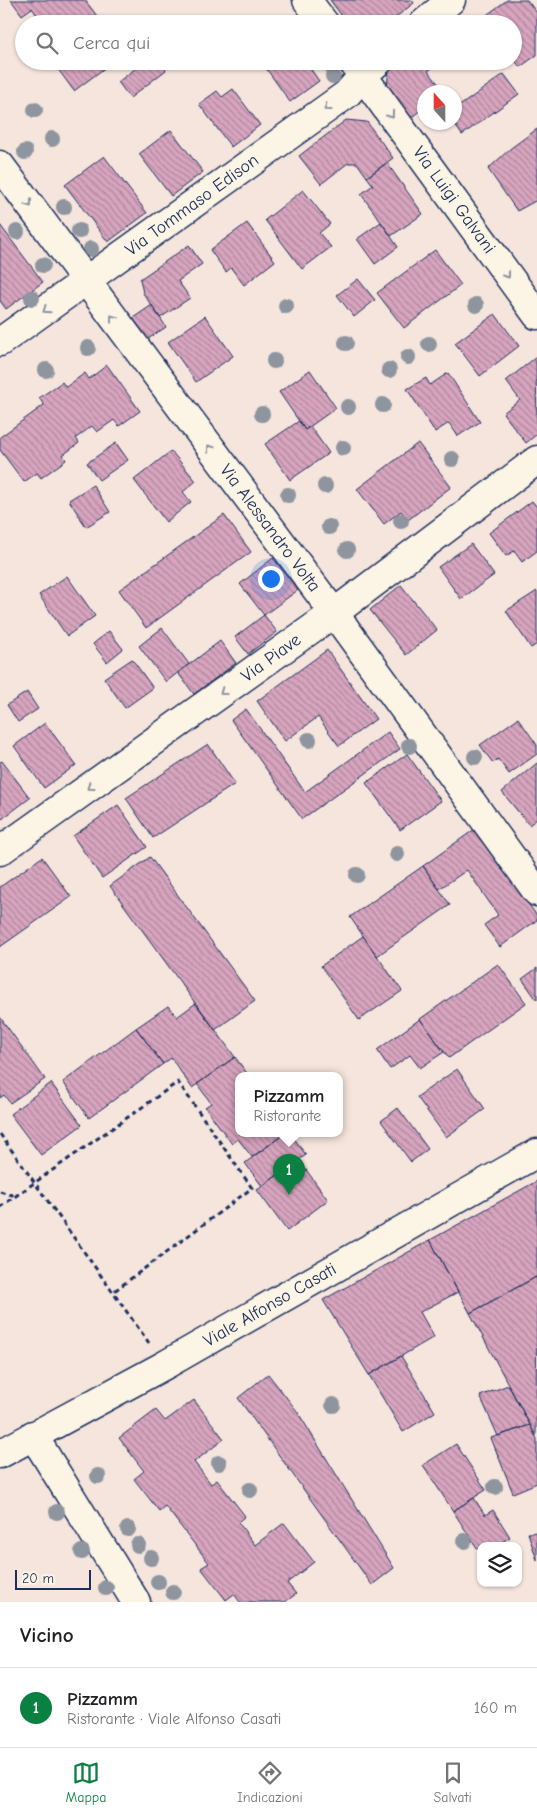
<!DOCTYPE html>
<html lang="it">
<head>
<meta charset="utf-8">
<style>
  body { margin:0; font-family:"Comic Neue",sans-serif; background:#f6f6f6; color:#202124 }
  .controls { position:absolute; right:15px; bottom:15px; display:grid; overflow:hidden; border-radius:10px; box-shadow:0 1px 4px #0004 }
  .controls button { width:45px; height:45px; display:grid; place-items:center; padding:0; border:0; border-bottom:1px solid #e0e0e0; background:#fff; color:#202124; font:25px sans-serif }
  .compass { position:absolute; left:417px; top:85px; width:45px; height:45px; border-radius:50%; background:#fff; box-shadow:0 1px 4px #0004; rotate:339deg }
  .scale { position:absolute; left:15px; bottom:12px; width:76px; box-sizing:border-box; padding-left:5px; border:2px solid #1b2f5e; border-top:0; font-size:14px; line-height:18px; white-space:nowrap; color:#1b2f5e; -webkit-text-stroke:4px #fcf5e5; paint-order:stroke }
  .you { position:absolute; left:270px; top:578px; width:18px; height:18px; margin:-12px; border:4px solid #fff; border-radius:50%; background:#1a73e8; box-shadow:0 0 0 8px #1a73e833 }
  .badge { display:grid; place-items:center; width:32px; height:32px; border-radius:50%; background:#0b8043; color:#fff; font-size:16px; font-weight:700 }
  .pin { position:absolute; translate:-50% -41px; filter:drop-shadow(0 1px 2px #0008) }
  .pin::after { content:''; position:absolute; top:26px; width:18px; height:15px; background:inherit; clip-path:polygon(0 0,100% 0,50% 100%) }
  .popup { position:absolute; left:235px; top:1072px; width:108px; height:65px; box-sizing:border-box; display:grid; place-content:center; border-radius:10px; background:#fff; filter:drop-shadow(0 1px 4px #0005); font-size:16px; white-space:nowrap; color:#757577 }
  .popup b { font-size:19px; color:#202124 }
  .popup::after { content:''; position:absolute; left:50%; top:100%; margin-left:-10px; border:10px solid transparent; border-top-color:#fff }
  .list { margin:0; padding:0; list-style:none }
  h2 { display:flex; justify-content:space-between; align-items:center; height:65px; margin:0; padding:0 20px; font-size:21px }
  h2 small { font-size:16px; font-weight:400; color:#757577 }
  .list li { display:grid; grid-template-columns:32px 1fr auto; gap:15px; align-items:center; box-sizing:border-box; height:80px; padding:0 20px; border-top:1px solid #e0e0e0 }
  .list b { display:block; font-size:19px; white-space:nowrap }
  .list p { margin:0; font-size:16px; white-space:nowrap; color:#757577 }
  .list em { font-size:16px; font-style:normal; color:#757577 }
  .icon { flex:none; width:28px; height:28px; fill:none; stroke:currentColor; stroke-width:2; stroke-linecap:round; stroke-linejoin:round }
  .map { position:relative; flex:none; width:537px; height:1602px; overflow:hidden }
  .search { position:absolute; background:#fff; box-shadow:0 1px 4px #0004; left:15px; right:15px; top:15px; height:55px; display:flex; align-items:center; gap:12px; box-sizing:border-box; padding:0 18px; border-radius:28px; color:#757577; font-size:19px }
  .sheet { height:145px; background:#fff }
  nav { display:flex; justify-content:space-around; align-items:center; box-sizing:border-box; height:70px; border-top:1px solid #e0e0e0; background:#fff; font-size:14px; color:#757577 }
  nav a { display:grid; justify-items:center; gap:2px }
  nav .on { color:#0b8043 }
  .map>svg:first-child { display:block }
</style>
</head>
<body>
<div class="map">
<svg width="537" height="1602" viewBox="0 0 537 1602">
  <defs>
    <pattern id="building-back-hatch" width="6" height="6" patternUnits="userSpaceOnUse" patternTransform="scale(1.25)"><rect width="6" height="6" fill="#d8a4be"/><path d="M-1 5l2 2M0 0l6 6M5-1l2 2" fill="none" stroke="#ae869e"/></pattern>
  </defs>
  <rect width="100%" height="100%" fill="#f5e5dd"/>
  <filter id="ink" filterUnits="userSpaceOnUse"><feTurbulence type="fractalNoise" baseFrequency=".02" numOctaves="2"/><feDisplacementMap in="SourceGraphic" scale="10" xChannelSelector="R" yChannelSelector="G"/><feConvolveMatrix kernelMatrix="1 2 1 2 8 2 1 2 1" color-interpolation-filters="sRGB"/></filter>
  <g filter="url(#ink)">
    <!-- building -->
    <path fill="url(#building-back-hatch)" stroke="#1b2f5e" d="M11 0H85L103 24H43L32 8 22 15Z
      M330 0H412L414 3 387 24H348Z
      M507 0H527L537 13V55L520 67 513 58V24H489L484 17Z
      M456 15 463 24H446Z
      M52 61H114L74 91Z
      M145 61H159L166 70 130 98 118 82Z
      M268 61H305L319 81 290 102 263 64Z
      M398 61H441L428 71 445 92H424V107L411 118 387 87 389 68Z
      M504 74 519 94 462 135 453 122H454V110Z
      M233 89 260 125 231 147 199 104 217 91 222 97Z
      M346 120 367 122 393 158 367 177 357 163H348L321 184 299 156Z
      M537 129V200L517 211 488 169 511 148Z
      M171 130 203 172 171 196 139 154Z
      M104 156 147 213 108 242 65 185Z
      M387 163 423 214 391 236 361 194 373 185 367 177Z
      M303 190 330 224 319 233 331 247 302 269 265 220Z
      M381 222 398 247 375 264 357 239Z
      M247 223 275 261 244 285 231 268 226 272 210 250Z
      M0 225 43 282 6 309 0 301Z
      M189 245 202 264 178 281 190 298 160 318 143 293 140 279Z
      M435 250 461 285 404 328 377 293Z
      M358 279 375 300 354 317 337 295Z
      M152 305 166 327 148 339 133 318Z
      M495 314 519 346 480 376 455 343Z
      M205 316 233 356 196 382 168 342Z
      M536 357 537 434 526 443 503 413 520 400 506 381Z
      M107 365 140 411 119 426 114 420 97 432 92 426 76 438 79 443 63 455 66 460 41 478 37 473 24 482 0 450V437L44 405 39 398 62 382 66 387 85 373 89 379Z
      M310 370 336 408 305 430 279 392Z
      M448 373 480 422 458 436 449 423 435 432 407 389 426 378 430 385Z
      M299 421 305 430 310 426 329 453 290 480 265 444Z
      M116 443 128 460 99 480 87 463Z
      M418 443 451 487 408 520 401 511 384 524 357 489Z
      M171 451 196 481 183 492 191 502 166 522 134 480Z
      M93 485 110 512 86 527 69 500Z
      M532 501 537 507V551L522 562 514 551 506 556 489 533Z
      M224 515 251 552 146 628 119 590Z
      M471 544 494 575 461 599 438 567Z
      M273 558 298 590 264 615 240 584Z
      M67 576 95 616 67 636 39 595Z
      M401 585 437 630 406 655 370 610Z
      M537 591V644L531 648 506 611Z
      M264 615 277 632 248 654 235 637Z
      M162 628 189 664 166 682 139 646Z
      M109 631 123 649 107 662 93 644Z
      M220 641 236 663 194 694 178 673Z
      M327 650 376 719 339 746 318 717 285 741 257 701Z
      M132 659 153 688 125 708 104 678Z
      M27 692 38 709 18 722 7 705Z
      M246 709 305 792 388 732 400 749 302 819 231 720Z
      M518 718 537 745V754L509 774 498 759 493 763 480 745Z
      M45 723 76 765 44 788 14 746Z
      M208 744 235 784 153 838 126 798Z
      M407 754 441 801 400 830 366 783Z
      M2 761 30 798 2 819 0 816V762Z
      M537 763V819L529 825 502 792Z
      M118 805 147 847 102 878 73 836Z
      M475 829 537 916V920L500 947 484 925 498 915 467 870 439 889 423 866Z
      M42 857 71 897 0 947V887Z
      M150 857 255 1001 215 1030 110 886Z
      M423 866 450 905 377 956 350 917Z
      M363 936 402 991 359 1020 321 966Z
      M498 964 526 1003 449 1058 420 1019Z
      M537 968V1000L522 979Z
      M196 1003 235 1057 192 1088 171 1058 163 1064 136 1028 168 1006 177 1017Z
      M0 1017 45 1079 10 1103 4 1095 0 1098Z
      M420 1019 444 1052 420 1068 410 1055 390 1069 377 1050Z
      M136 1028 163 1064 89 1118 63 1082Z
      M235 1057 249 1076H239V1134H284L252 1157 238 1139 232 1144 205 1107 211 1103 197 1084Z
      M457 1069 485 1109 446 1137 417 1097Z
      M51 1083 82 1125 41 1155 10 1114Z
      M398 1108 428 1149 411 1162 381 1121Z
      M284 1134H291L306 1155 262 1186 245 1163Z
      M299 1160 328 1200 287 1231 257 1190Z
      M537 1181V1279L536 1277 470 1313 430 1240Z
      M430 1240 458 1292 420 1312 434 1337 369 1375 323 1300Z
      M536 1277 537 1279 536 1436 470 1313Z
      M401 1356 435 1412 403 1432 369 1375Z
      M268 1374 297 1411 394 1568 372 1585 238 1398Z
      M508 1385 530 1425 498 1436 480 1396Z
      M194 1400 224 1439 194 1462 211 1484 217 1480 245 1516 238 1522 255 1545 284 1523 314 1562 287 1583 296 1594 285 1602H240L234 1594 226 1600 201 1568 209 1563 165 1506 159 1511 134 1479 144 1471 119 1438 156 1410 165 1421Z
      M530 1425 537 1439V1483L513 1493 491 1438Z
      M456 1444 486 1490 453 1511 423 1465Z
      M474 1498 485 1515 493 1510 510 1537 502 1542 505 1546H481V1554L453 1511Z
      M537 1532V1560L528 1533Z"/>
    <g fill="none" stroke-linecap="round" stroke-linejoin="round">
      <!-- minor casing -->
      <g stroke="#1b2f5e" stroke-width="31">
        <path id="minor" d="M307 0 325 24
          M423 24 451 0
          M352 61 537 315
          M0 165 334 613 537 892
          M0 342 347 94 363 75 379 61
          M0 851 334 613 537 460
          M33 1435 136 1602
          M0 1454 165 1365 537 1153"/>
      </g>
      <!-- path -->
      <path stroke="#1b2f5e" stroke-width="3" stroke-dasharray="5 4" stroke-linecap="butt" d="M0 1134 149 1343
        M0 1191 15 1196
        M0 1207 178 1082 252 1188 113 1292"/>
      <!-- minor -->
      <use href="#minor" stroke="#fcf5e5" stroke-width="28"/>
    </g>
    <!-- trees -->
    <g fill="#8e959f">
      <circle cx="333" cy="76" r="8"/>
      <circle cx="35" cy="110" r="8"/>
      <circle cx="52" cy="139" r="8"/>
      <circle cx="25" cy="152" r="8"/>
      <circle cx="64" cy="207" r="8"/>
      <circle cx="79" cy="231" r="8"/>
      <circle cx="17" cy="232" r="8"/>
      <circle cx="91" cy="249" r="8"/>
      <circle cx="43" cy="265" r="8"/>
      <circle cx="32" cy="298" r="8"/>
      <circle cx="476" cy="305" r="8"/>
      <circle cx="286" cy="306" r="8"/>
      <circle cx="346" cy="343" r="8"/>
      <circle cx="429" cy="344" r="8"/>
      <circle cx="88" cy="348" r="8"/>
      <circle cx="408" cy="357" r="8"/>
      <circle cx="274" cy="361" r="8"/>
      <circle cx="46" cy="370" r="8"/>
      <circle cx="389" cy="370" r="8"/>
      <circle cx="383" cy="405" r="8"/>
      <circle cx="348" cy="407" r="8"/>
      <circle cx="262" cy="414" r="8"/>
      <circle cx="343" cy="448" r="8"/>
      <circle cx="452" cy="459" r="8"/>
      <circle cx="325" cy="486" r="8"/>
      <circle cx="288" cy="495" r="8"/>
      <circle cx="401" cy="521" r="8"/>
      <circle cx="329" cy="527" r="8"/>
      <circle cx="347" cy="550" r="8"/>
      <circle cx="309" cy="740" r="8"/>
      <circle cx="409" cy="746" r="8"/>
      <circle cx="475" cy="757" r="8"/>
      <circle cx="397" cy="854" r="8"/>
      <circle cx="357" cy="875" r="8"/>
      <circle cx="333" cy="1405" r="8"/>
      <circle cx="219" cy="1463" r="8"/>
      <circle cx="98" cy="1476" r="8"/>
      <circle cx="495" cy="1487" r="8"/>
      <circle cx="250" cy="1490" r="8"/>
      <circle cx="57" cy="1512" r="8"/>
      <circle cx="128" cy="1529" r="8"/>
      <circle cx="464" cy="1541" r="8"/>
      <circle cx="138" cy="1545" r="8"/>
      <circle cx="82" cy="1552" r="8"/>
      <circle cx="151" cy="1558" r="8"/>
      <circle cx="158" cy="1582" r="8"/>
      <circle cx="106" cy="1588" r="8"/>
      <circle cx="173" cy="1592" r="8"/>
    </g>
    <!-- one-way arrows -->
    <defs><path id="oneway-chevron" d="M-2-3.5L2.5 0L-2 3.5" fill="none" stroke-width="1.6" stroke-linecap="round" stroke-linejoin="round" transform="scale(1.25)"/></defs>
    <g stroke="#8c92a2">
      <use href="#oneway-chevron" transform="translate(327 108) rotate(144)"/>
      <use href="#oneway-chevron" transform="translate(391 115) rotate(54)"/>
      <use href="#oneway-chevron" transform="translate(29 204) rotate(53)"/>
      <use href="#oneway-chevron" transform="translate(507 275) rotate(54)"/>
      <use href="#oneway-chevron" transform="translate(46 310) rotate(145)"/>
      <use href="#oneway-chevron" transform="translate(113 318) rotate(-127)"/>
      <use href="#oneway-chevron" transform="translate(210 448) rotate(-127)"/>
      <use href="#oneway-chevron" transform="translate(223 692) rotate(144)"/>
      <use href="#oneway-chevron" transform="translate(90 787) rotate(144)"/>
    </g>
  </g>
  <g text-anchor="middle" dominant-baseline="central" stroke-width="5" stroke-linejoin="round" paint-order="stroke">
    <!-- street labels -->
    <g font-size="18" fill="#1b2f5e" stroke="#fcf5e5">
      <text transform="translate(454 200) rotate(54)">Via Luigi Galvani</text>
      <text transform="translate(192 205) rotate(-36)">Via Tommaso Edison</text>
      <text transform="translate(270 528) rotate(53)">Via Alessandro Volta</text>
      <text transform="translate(271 658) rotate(-36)">Via Piave</text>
      <text transform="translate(270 1305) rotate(-30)">Viale Alfonso Casati</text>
    </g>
  </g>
</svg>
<div class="controls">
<button><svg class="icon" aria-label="layers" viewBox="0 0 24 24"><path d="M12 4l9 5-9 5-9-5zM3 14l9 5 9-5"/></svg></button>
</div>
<svg class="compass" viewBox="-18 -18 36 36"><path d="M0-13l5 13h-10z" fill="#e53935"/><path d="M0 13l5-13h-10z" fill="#757577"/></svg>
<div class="scale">20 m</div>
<div class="you"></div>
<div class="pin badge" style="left:289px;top:1195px">1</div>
<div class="popup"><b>Pizzamm</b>Ristorante</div>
<div class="search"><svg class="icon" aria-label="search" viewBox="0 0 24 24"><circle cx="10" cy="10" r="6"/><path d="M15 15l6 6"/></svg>Cerca qui</div>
</div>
<section class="sheet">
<h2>Vicino<small></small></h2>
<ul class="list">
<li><span class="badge">1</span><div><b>Pizzamm</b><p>Ristorante · Viale Alfonso Casati</p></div><em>160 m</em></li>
</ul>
</section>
<nav>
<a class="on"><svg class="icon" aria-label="map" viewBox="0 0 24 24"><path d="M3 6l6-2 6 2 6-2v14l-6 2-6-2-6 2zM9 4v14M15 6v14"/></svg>Mappa</a>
<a><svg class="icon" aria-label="directions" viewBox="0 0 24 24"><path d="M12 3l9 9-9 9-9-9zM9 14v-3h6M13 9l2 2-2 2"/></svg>Indicazioni</a>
<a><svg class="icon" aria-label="saved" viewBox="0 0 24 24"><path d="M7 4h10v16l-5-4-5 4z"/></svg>Salvati</a>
</nav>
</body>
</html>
